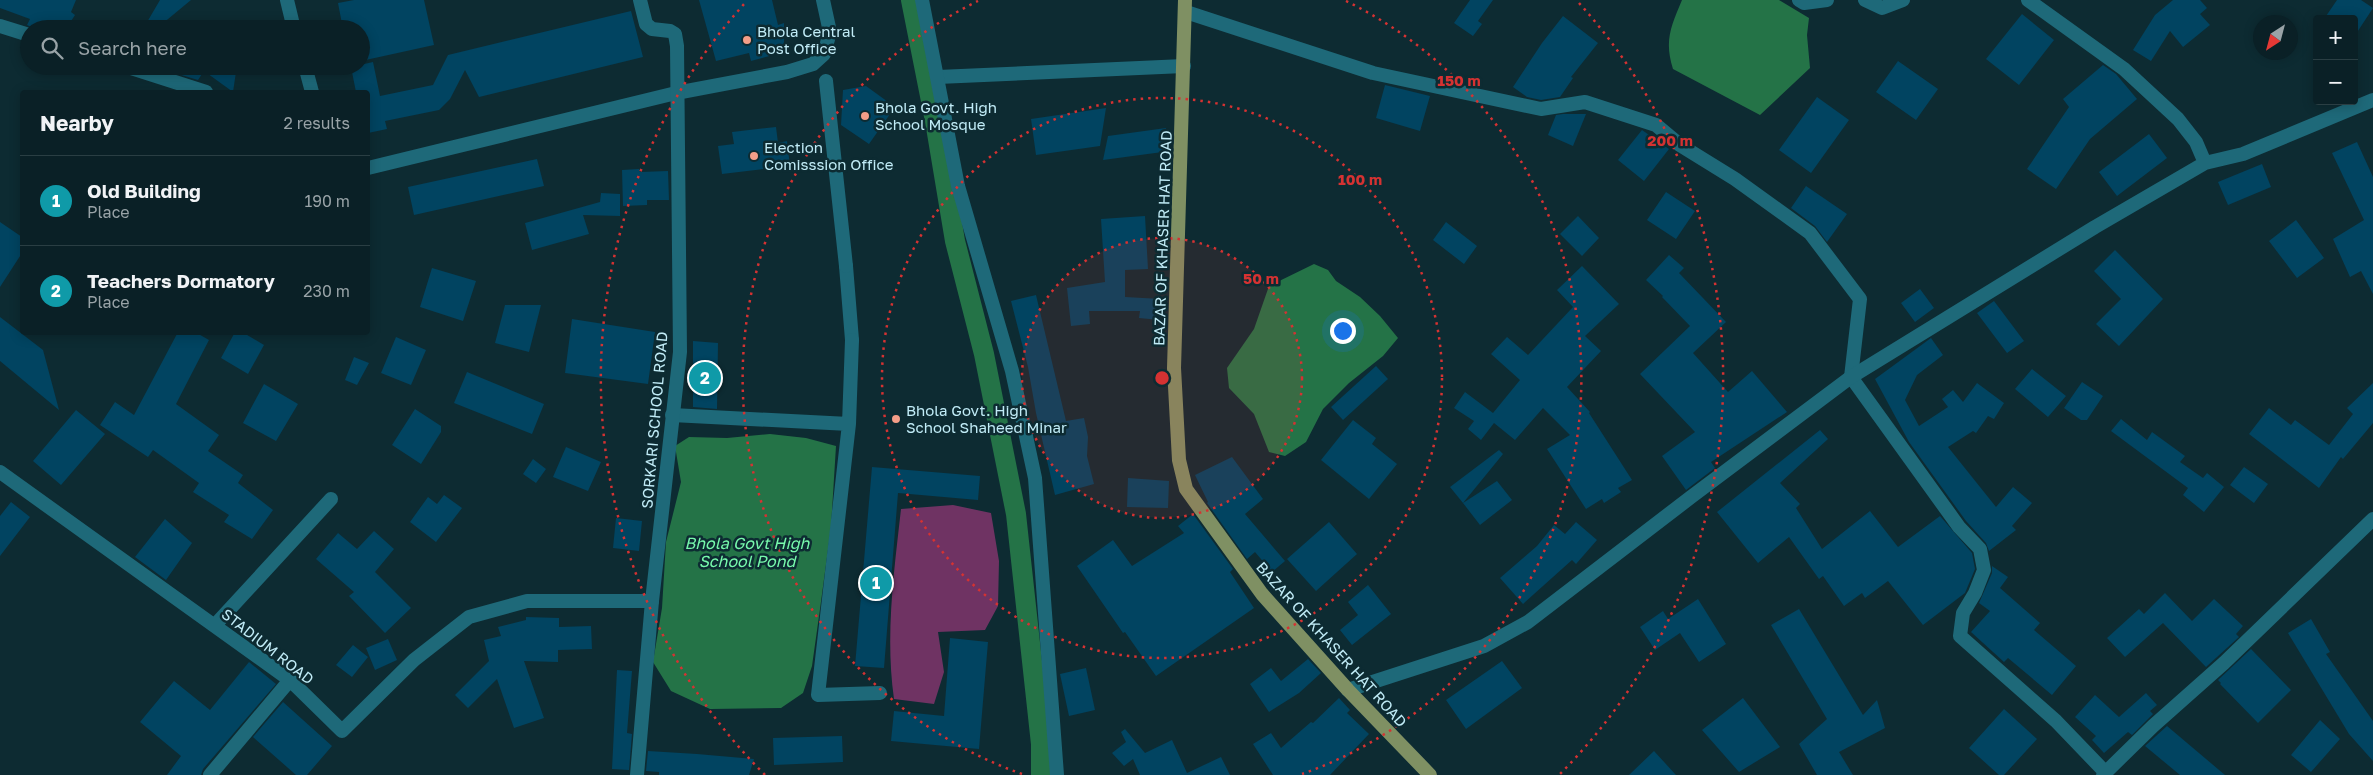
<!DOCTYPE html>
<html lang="en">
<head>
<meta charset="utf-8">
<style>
  body { margin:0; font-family:"Golos Text",sans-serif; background:#182d32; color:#f1f3f6 }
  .controls { position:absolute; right:15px; top:15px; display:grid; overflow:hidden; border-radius:5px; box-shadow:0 2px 12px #0003 }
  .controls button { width:45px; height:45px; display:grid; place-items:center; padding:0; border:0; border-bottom:1px solid #2a3e43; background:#0a2026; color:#f1f3f6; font:25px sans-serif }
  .compass { position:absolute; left:2253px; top:15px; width:45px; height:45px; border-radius:50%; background:#0a2026; box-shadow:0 2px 12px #0003; rotate:216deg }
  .you { position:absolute; left:1342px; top:330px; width:18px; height:18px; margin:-12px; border:4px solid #fff; border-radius:50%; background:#1a73e8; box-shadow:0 0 0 8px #1a73e833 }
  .badge { display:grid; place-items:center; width:32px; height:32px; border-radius:50%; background:#0f766e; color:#fff; font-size:16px; font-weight:700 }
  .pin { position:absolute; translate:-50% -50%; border:2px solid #fff; box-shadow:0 1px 5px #0006 }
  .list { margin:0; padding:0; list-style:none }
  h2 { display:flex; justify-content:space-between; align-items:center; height:65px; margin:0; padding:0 20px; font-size:21px }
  h2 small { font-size:16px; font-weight:400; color:#99a3a7 }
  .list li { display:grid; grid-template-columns:32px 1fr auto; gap:15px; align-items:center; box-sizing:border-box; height:90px; padding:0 20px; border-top:1px solid #2a3e43 }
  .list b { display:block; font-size:19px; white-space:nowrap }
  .list p { margin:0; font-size:16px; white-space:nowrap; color:#99a3a7 }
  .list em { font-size:16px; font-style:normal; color:#99a3a7 }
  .icon { flex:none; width:28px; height:28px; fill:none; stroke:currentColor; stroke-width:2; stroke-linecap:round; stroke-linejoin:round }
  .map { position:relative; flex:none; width:2373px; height:775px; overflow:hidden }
  .search { position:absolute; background:#0a2026; box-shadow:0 2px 12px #0003; left:20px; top:20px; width:350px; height:55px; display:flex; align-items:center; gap:12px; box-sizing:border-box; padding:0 18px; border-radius:28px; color:#99a3a7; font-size:19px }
  .panel { position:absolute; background:#0a2026; box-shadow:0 2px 12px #0003; left:20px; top:90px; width:350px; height:245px; border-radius:5px }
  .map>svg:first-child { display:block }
</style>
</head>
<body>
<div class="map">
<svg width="2373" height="775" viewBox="0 0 2373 775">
  <rect width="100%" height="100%" fill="#0d2b32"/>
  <!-- green -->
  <path fill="#6f3363" d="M953 505 991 513 999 561 998 606 985 630 938 632 944 672 934 704 894 699C885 636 894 572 901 509Z"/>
  <!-- water -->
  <path fill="#247347" d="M1682 0H1779L1809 18 1807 35 1810 68 1760 115 1673 69C1664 41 1671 26 1682 0Z
    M1314 264 1328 270 1336 281 1360 297 1380 316 1398 338 1383 356 1349 383 1323 409 1306 442 1285 456 1269 452 1254 414 1229 388 1227 368 1254 329 1269 286Z
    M770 434 806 438 836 446 831 527 820 609 812 666 803 693 781 708 710 709 671 691 653 662 662 608 666 542 681 482 675 446 689 437 727 438Z"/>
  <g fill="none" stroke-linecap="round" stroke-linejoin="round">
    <!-- canal -->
    <path stroke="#247347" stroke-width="20" d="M911 0 935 121 955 241 984 354 1016 514 1041 744V775"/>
  </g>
  <!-- building -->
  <path fill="#014461" d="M0 0H76L71 12 75 15 66 29H35L27 25 30 19 0 8Z
    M160 0H191L156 29H143Z
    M354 0H424L434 45 361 61V29H343L338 3Z
    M699 0H772L778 25 784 23V52L751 61 749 53 716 61Z
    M1470 0H1493L1478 21 1482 24 1473 36 1454 23Z
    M2173 0H2200L2207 8 2200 14 2210 25 2183 47 2170 31 2151 61 2133 50 2155 15Z
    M2337 0H2361L2373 8 2354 37V19H2324Z
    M631 11 643 57 479 97 465 70 450 99 439 110 385 121 387 129 368 133V92H356L351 67 373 62 380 96 433 85 448 55Z
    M2022 14 2054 40 2019 85 1986 59Z
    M1563 16 1598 43 1571 77 1573 78 1560 97 1541 100 1527 97 1513 87 1542 43Z
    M1898 61 1938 89 1916 120 1876 92Z
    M2103 65 2116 74 2137 99 2090 139 2056 189 2027 169 2069 107 2063 99Z
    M181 66H230L236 72 233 92 204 71 198 80 178 74Z
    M1385 85 1430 96 1420 131 1376 118Z
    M866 86 895 107 869 144 841 125 843 90Z
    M1817 97 1849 120 1811 173 1779 150Z
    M1106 108 1100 146 1036 155 1031 119Z
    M1563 114H1586L1573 146 1548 135 1556 115Z
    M776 127 778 143 787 141 790 166 722 174 718 146 734 144 732 132Z
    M1166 128 1170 151 1103 160 1108 136Z
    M1642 130 1669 149 1644 181 1618 160Z
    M2149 134 2167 158 2117 196 2099 172Z
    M2357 142 2373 177V294L2361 271 2350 277 2333 239 2364 220 2332 153Z
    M537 159 544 186 414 215 408 187Z
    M2262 164 2271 187 2228 205 2218 182Z
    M639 169 640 172 668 171 669 200H647V205L623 206 622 170Z
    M1806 186 1847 214 1827 242 1815 226 1791 208Z
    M1666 192 1695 211 1676 239 1647 220Z
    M601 193 620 194V216L583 215 589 234 532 250 525 223 600 202Z
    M1145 216 1148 269 1125 270V297L1161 299 1160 320 1139 318 1140 311H1089L1090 324 1071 326 1067 288 1105 282 1101 219Z
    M1578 216 1599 238 1582 256 1560 234Z
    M2296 220 2324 258 2297 278 2269 241Z
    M0 222 22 237V253L0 287Z
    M1446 222 1477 246 1464 264 1433 240Z
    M2115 250 2163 299 2119 346 2096 324 2121 299 2094 271Z
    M1669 255 1684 268 1679 273 1726 322 1693 353 1728 392 1752 371 1787 412 1711 462 1715 468 1686 490 1662 456 1695 432 1640 374 1690 326 1662 297 1663 296 1646 280Z
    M1582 266 1619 304 1585 336 1601 351 1567 387 1590 412 1589 413 1632 480 1618 488 1621 492 1604 503 1602 499 1586 509 1547 449 1570 435 1543 408 1515 440 1494 423 1481 440 1468 429 1474 421 1454 408 1465 392 1493 413 1520 380 1491 354 1507 337 1528 355 1573 307 1557 290Z
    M432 268 476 281 463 321 420 307Z
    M1920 289 1934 308 1915 322 1901 303Z
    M1036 295 1066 421 1084 418 1088 437 1087 456 1094 484 1055 495 1036 413 1028 367 1011 301Z
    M1994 301 2024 341 2007 353 1977 313Z
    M505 305H541L529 352 495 343Z
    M0 317 43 350 59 410 0 361Z
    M572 319 655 332 648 384 565 373Z
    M178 332H195L209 340 176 404 219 435 208 451 243 475 238 483 273 510 252 539 224 522 229 515 193 492 199 483 153 450 148 457 100 425 115 402 134 415Z
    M235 332H242L264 345 248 374 221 358Z
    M396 337 426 350 411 385 381 373Z
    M1931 338 1943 355 1917 375 1905 400 1919 426 1948 407 1942 399 1953 390 1963 402 1977 383 2004 403 1994 419 1988 416 1976 433 1973 431 1948 447 1996 507 2013 487 2032 503 2012 526 2016 530 1989 551 1986 543 1966 521 1909 442 1875 379Z
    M693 341 718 343 717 409 693 407Z
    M354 357 369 363 357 385 345 380Z
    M1376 366 1388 379 1343 420 1331 407Z
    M2032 369 2066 396 2048 417 2015 389Z
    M467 372 544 404 532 434 454 403Z
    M2082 382 2103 396 2087 420H2081L2064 408Z
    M2373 383V423L2343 459 2341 457 2319 488 2249 434 2269 408 2291 425 2295 420 2329 445 2353 414 2347 408Z
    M264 384 298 404 276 441 243 423Z
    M415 409 441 426V432L421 464 392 445Z
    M76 410 105 434 61 485 33 461Z
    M2121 419 2147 440 2152 432 2185 456 2180 462 2203 478 2207 473 2224 487 2204 512 2183 495 2188 488 2111 431Z
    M1353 420 1376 438 1372 444 1397 464 1369 499 1321 460Z
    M1820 430 1828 439 1780 483 1800 504 1796 508 1822 549 1870 511 1898 547 1940 516 1972 553 1975 569 1965 593 1923 625 1888 581 1865 598 1862 593 1844 606 1823 576 1819 579 1789 537 1758 563 1717 512Z
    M566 447 601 462 588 491 553 477Z
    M1499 450 1503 454 1463 503 1450 487Z
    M1232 457 1263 499 1245 514 1285 561 1272 572 1255 552 1247 559 1207 503 1208 502 1195 475Z
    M533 459 546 469 536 483 523 474Z
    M872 467 980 476 978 500 898 493 884 668 855 666Z
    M2244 467 2268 484 2254 503 2230 485Z
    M1128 478 1169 481 1168 508 1127 507Z
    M1497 481 1512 500 1480 525 1463 503Z
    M444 495 462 508 436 542 410 522 428 497 437 504Z
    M11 502 30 517 0 556V516Z
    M1193 514 1233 569 1230 572 1254 608 1156 676 1125 632 1123 633 1077 566 1113 540 1132 566 1184 533 1178 526Z
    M616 518 642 521 639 551 613 548Z
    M165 519 192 543 166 580 135 557Z
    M1329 522 1357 554 1316 591 1287 559Z
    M1576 522 1597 540 1576 564 1572 560 1523 604 1500 578 1537 546 1554 525 1565 534Z
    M374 531 394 549 375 572 411 608 385 633 349 596 354 592 316 559 338 533 357 549Z
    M1992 566 2008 577 2000 588 2040 623 2034 630 2076 666 2052 695 2008 658 2004 662 1971 632 1990 611 1979 603 1992 573Z
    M1368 585 1391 614 1352 645 1340 630 1358 615 1348 602Z
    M2165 593 2192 621 2214 599 2243 626 2236 634 2239 637 2206 667 2163 623 2125 657 2107 638 2139 609 2144 614Z
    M1698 599 1726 644 1699 662 1680 633 1655 650 1640 627 1663 611 1668 619Z
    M1799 609 1863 715 1877 700 1885 728 1839 752 1853 775H1817L1799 744 1827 719 1771 625Z
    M526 617 559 618V627L591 626 592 649 558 650V662L524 661 544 718 514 728 497 679 468 708 455 695 489 661 484 640 501 636 498 627 526 620Z
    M2311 619 2330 652 2326 654 2373 721V761L2349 734 2288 633Z
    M950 638 988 642 979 749 891 741 894 711 944 716Z
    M388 639 397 660 375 670 366 648Z
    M353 645 368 657 352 677 336 665Z
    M2251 649 2291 690 2258 723 2220 684 2221 683 2218 680Z
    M1308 659 1321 673 1299 693 1269 712 1250 684 1271 668 1281 681Z
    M1502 661 1522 688 1466 729 1446 700Z
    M249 662 276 684 203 769 201 775H167L181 756 140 722 174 681 210 710Z
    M1086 668 1095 710 1069 716 1060 674Z
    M617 670 632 671 627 733 632 734 629 770 612 769Z
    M2146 693 2157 705 2150 711 2153 714 2132 735 2128 732 2104 753 2092 740 2096 736 2075 717 2095 695 2119 717Z
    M1339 698 1350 710 1347 713 1369 734 1330 775H1273L1253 744 1271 733 1281 748 1311 722 1313 723Z
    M1743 698 1780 747 1739 772 1702 730Z
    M283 702 332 746 307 775H296L253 737Z
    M2004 709 2037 739 2004 775H1999L1969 748Z
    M2320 720 2340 739 2311 772 2291 755Z
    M2167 726 2225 775H2180L2145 746Z
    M1125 729 1145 753 1172 740 1187 773 1221 757 1230 775H1140L1133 759 1124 766 1112 753 1126 742 1121 732Z
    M842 736 843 762 774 765 773 738Z
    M648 751 697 754 754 759 749 775H659V772L646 771Z
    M1654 751 1676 775H1629Z"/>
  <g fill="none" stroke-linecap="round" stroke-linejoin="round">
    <!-- pedestrian -->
    <path stroke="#1e6979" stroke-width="14" d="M846 266 852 340"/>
    <!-- minor -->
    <path stroke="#1e6979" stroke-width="14" d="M287 0 294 29
      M1186 12 1373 73 1541 109 1585 102 1656 125 1680 145 1735 179 1810 233 1860 299 1851 377 1959 527 1980 549 1984 570 1975 593 1963 613 1960 636 2056 721 2106 773
      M0 26 29 35
      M125 66 206 92
      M305 66 312 92
      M938 77 1184 66
      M826 81 846 266
      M368 168 676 93 787 72 813 64 824 54 830 32 823 0
      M672 415 849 424 818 695 880 693
      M849 424 852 340
      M0 472 290 680 342 731 414 660 469 617 527 601H652
      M215 625 331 499
      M210 775 290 680
      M2103 775 2153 726 2224 663 2373 519"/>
    <!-- tertiary -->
    <path stroke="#1e6979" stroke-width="14" d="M922 0 958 186 1012 371 1035 478 1057 775
      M1799 0 1804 3 1827 0
      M1865 0 1882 8 1903 0
      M2028 0 2124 69 2178 119 2196 142 2205 163
      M1348 690 1484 646 1528 622 1691 497 1851 377 2095 227 2205 163 2243 154 2373 100
      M637 775 652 601 680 352 677 46 675 34 670 31 652 29 646 24 640 0"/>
    <!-- primary -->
    <path stroke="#7f9063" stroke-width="14" d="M1185 0 1174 368 1179 460 1186 489 1262 594 1348 690 1430 775"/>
  </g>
  <!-- distance rings -->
  <circle cx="1162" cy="378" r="140" fill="#d53232" fill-opacity=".12"/>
  <g fill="none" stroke="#d53232" stroke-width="2.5" stroke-dasharray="2.5 5">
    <circle cx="1162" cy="378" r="140"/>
    <circle cx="1162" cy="378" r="280"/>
    <path d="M1022 774A420 420 0 0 1 978 1M1346 1A420 420 0 0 1 1302 774"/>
    <path d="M765 775A561 561 0 0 1 745 3M1579 3A561 561 0 0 1 1559 775"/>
  </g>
  <!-- markers -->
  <g fill="#f49e88" stroke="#0d2b32" stroke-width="2">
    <circle cx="747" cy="40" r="5"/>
    <circle cx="865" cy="116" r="5"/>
    <circle cx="754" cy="156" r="5"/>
    <circle cx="896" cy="419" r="5"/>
  </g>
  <g text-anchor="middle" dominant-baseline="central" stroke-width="5" stroke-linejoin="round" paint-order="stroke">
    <!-- poi labels -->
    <g font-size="15" fill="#c1ecf7" stroke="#0d2b32" text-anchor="start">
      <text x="757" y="31">Bhola Central<tspan x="757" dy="17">Post Office</tspan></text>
      <text x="875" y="107">Bhola Govt. High<tspan x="875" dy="17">School Mosque</tspan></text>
      <text x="764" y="147">Election<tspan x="764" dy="17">Comisssion Office</tspan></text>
      <text x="906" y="410">Bhola Govt. High<tspan x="906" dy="17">School Shaheed Minar</tspan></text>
    </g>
    <!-- street labels -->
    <g font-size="15" fill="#c1ecf7" stroke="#0d2b32">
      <text transform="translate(1162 238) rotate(-88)">BAZAR OF KHASER HAT ROAD</text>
      <text transform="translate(654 420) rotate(-85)">SORKARI SCHOOL ROAD</text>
      <text transform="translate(1332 644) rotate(48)">BAZAR OF KHASER HAT ROAD</text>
      <text transform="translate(268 646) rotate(38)">STADIUM ROAD</text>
    </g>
    <!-- water labels -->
    <g font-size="16" font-style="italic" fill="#77f9ac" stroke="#0d2b32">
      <text x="747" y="543">Bhola Govt High<tspan x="747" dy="18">School Pond</tspan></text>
    </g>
  </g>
  <circle cx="1162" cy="378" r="8" fill="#d53232" stroke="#0d2b32" stroke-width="2.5"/>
  <g font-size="15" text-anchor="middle" font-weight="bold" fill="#d53232" stroke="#0d2b32" stroke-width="5" stroke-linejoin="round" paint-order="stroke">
    <text x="1459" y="86">150 m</text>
    <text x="1670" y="146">200 m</text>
    <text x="1360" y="185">100 m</text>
    <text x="1261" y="284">50 m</text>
  </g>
</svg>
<div class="controls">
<button>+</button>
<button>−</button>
</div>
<svg class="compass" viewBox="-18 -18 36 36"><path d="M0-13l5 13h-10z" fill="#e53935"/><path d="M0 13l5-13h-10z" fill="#99a3a7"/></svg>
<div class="you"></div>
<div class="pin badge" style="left:876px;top:583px;background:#0f9aa8">1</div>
<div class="pin badge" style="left:705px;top:378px;background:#0f9aa8">2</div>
<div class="search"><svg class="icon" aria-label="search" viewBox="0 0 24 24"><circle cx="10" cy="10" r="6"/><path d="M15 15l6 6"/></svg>Search here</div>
<section class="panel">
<h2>Nearby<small>2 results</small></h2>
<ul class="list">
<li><span class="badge" style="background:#0f9aa8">1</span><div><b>Old Building</b><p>Place</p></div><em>190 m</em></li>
<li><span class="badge" style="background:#0f9aa8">2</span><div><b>Teachers Dormatory</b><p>Place</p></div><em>230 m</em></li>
</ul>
</section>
</div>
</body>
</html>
